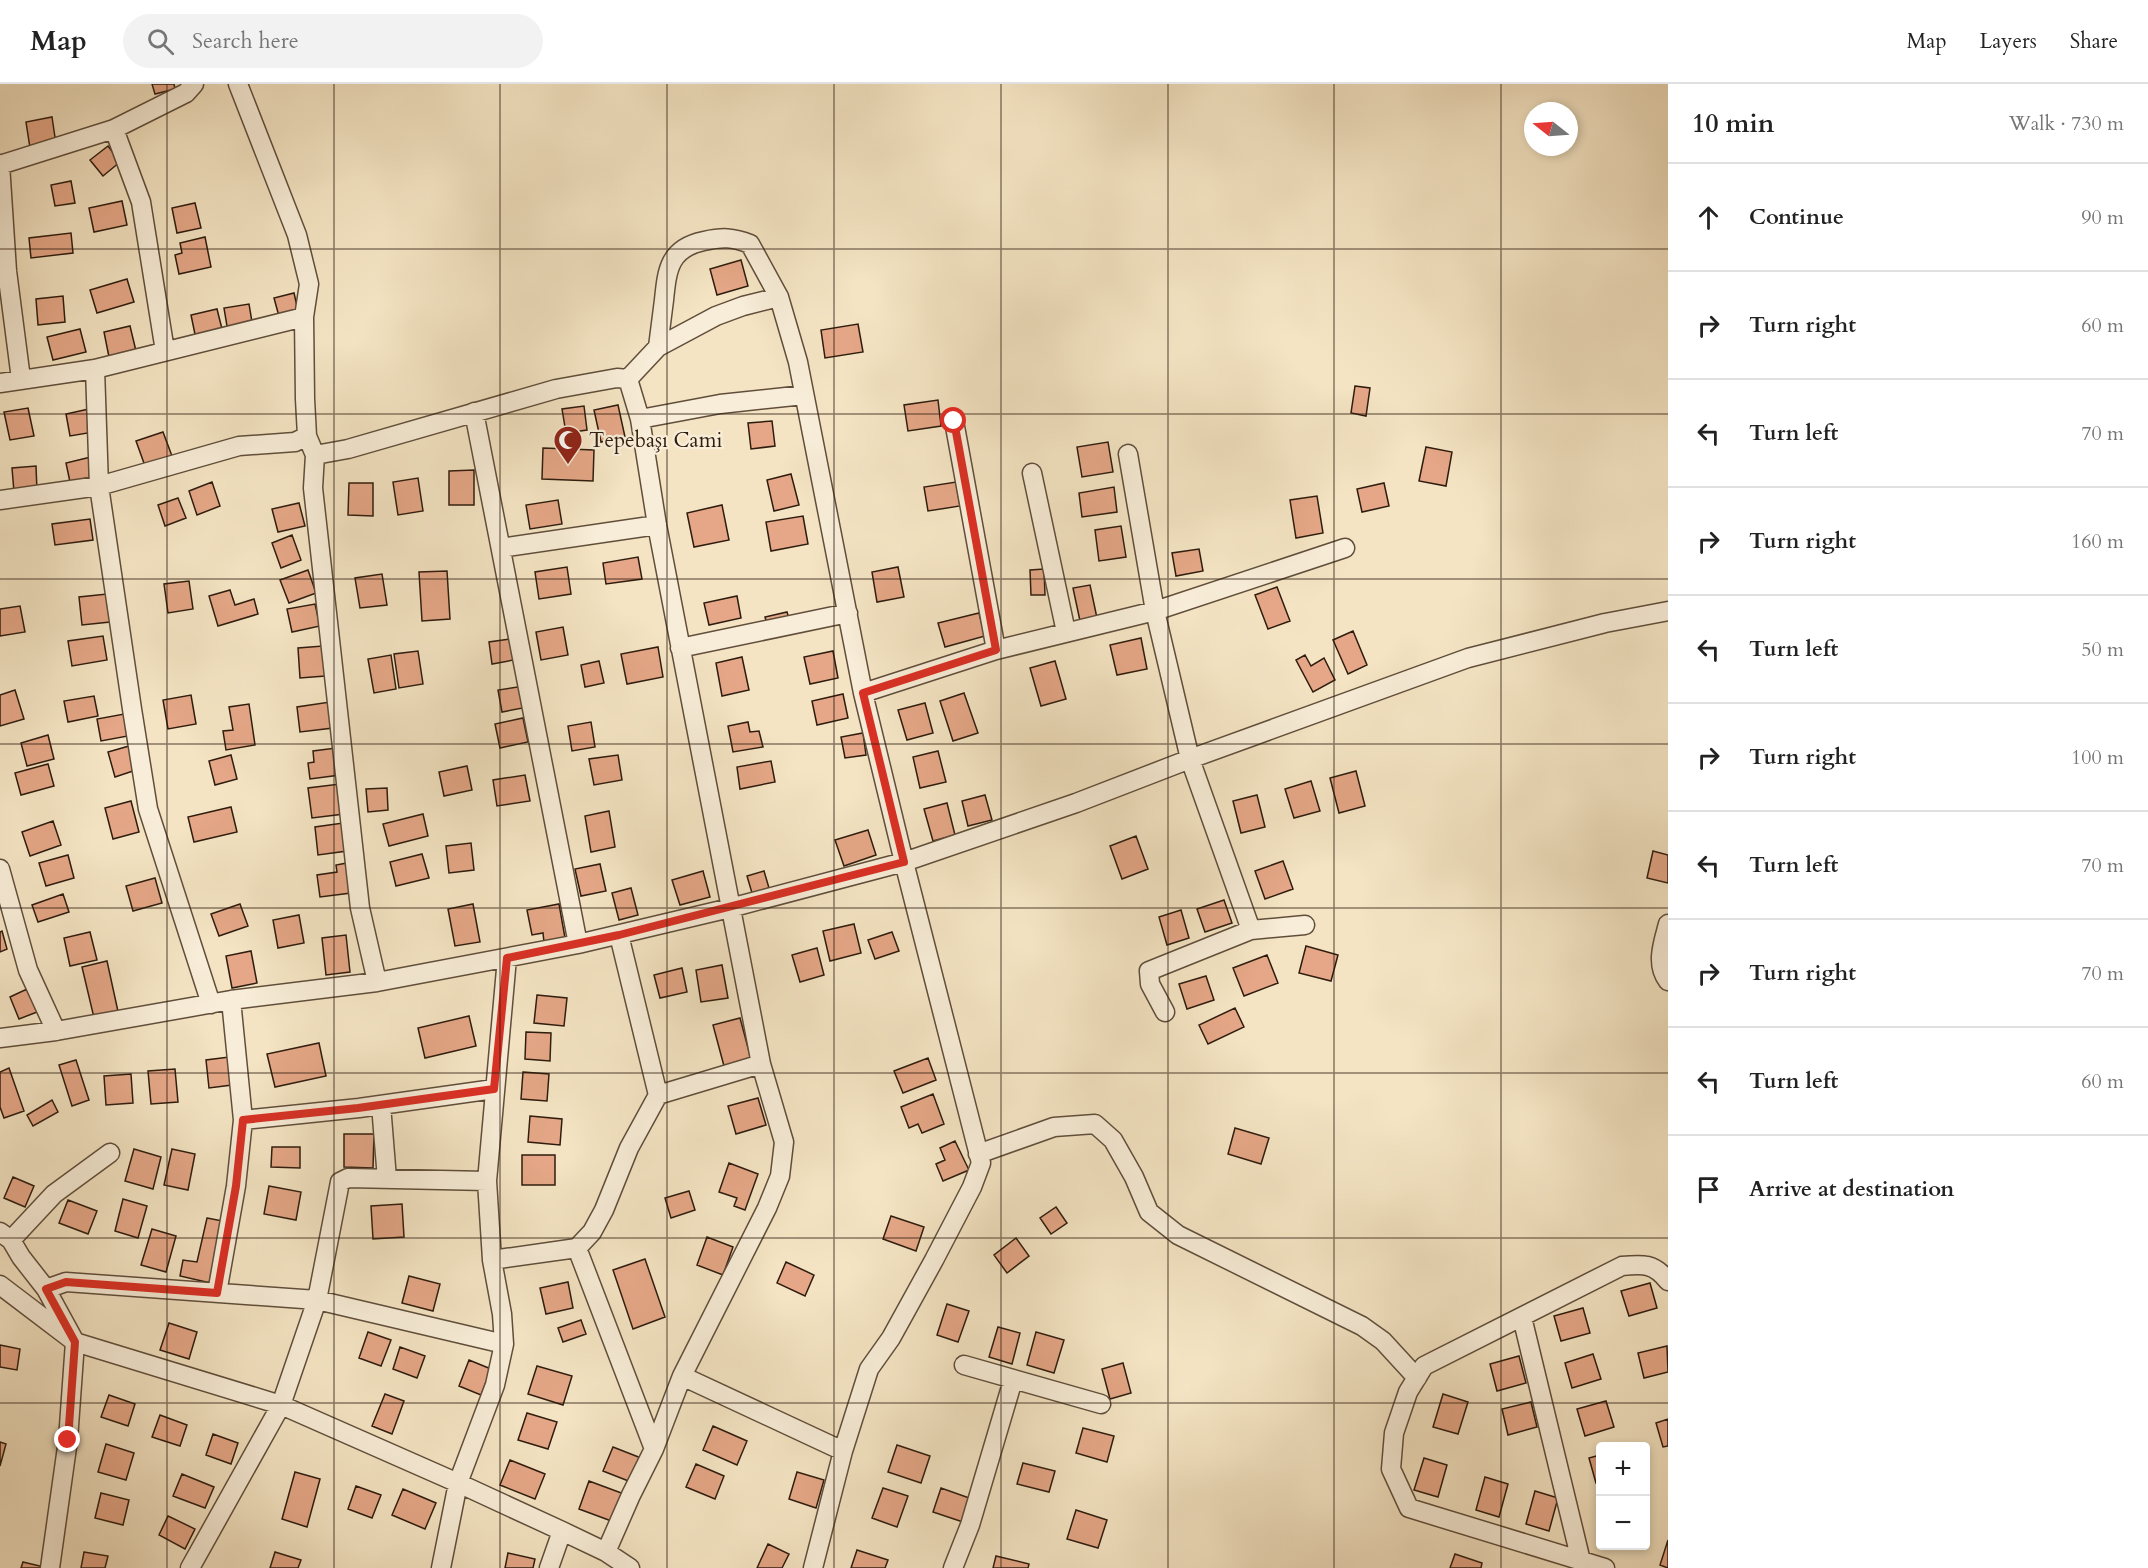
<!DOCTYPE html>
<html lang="en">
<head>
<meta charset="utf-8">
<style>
  body { margin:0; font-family:Cardo,serif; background:#f2f2f2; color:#222 }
  .controls { position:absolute; right:18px; bottom:18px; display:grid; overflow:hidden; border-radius:6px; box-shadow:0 3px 9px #0003 }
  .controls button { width:54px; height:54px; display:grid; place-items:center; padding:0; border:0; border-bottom:2px solid #e0e0e0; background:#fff; color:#222; font:30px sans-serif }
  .compass { position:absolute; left:1524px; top:18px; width:54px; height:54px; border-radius:50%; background:#fff; box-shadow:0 3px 9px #0003; rotate:287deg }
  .stop { position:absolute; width:18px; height:18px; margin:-14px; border:4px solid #d93025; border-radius:50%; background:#fff }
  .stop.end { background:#d93025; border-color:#fff; box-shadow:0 2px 6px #0008 }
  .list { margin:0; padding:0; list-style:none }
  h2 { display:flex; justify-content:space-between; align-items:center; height:78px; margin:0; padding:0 24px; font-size:26px }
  h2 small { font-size:20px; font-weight:400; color:#767676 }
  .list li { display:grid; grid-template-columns:39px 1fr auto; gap:18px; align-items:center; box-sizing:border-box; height:108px; padding:0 24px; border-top:2px solid #e0e0e0 }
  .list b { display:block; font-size:22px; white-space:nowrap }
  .list em { font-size:20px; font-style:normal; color:#767676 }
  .icon { flex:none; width:33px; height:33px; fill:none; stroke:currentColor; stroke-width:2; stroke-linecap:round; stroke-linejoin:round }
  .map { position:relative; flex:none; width:1668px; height:1484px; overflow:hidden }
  header { display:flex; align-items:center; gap:36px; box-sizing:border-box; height:84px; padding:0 30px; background:#fff; border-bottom:2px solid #e0e0e0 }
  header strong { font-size:28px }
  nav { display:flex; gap:33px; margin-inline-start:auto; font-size:21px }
  .search { width:420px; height:54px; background:#f2f2f2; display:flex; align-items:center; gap:15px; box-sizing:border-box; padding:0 21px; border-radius:33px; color:#767676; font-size:22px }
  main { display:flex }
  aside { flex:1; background:#fff }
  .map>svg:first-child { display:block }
</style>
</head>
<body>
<header>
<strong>Map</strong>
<div class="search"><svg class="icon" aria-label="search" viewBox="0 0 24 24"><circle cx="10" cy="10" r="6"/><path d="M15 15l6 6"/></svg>Search here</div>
<nav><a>Map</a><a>Layers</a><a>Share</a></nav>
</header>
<main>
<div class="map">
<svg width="1668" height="1484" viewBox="0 0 1668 1484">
  <rect width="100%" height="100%" fill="#f4e4c3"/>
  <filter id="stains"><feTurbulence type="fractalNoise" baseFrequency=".00333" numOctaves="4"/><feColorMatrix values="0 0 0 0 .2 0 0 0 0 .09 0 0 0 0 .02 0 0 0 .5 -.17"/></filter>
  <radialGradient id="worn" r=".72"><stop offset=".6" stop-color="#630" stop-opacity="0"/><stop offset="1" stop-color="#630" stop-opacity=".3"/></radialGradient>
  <!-- building -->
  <path fill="#e5a787" stroke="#2e1c0e" stroke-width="1.5" d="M152 0H174L175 5 155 10Z
    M52 33 56 60 30 64 26 38Z
    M108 62 120 78 103 92 90 76Z
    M71 97 75 119 55 122 51 101Z
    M122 117 127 141 94 148 89 124Z
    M195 119 201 144 177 149 172 124Z
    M71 149 73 169 31 174 29 154Z
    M205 153 211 183 179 190 175 171 182 169 180 159Z
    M741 176 748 202 717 211 710 185Z
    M127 195 134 218 97 229 90 206Z
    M294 209 299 231 280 236 274 214Z
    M63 212 65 238 38 241 36 215Z
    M249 220 253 244 228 248 224 224Z
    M217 225 223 249 196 255 191 231Z
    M858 240 863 268 825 274 821 246Z
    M130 242 136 267 109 273 104 248Z
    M80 245 86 268 53 276 47 253Z
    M1355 302 1370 304 1366 332 1351 329Z
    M938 316 941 342 908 347 904 321Z
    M618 321 625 353 601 358 594 326Z
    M584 322 587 346 566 349 562 325Z
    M28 324 34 352 10 356 4 328Z
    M89 325 94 348 70 352 66 330Z
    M772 337 775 362 751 365 748 339Z
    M163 348 172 372 145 382 136 357Z
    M1108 358 1113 388 1082 393 1077 363Z
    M1426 363 1452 368 1446 402 1419 397Z
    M543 364 594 366 593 397 542 395Z
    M91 373 95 392 70 398 66 379Z
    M36 382 37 407 14 408 12 384Z
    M474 386V421H449V387Z
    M791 390 799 421 774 427 767 396Z
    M418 394 423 427 398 431 393 398Z
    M212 398 220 422 197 431 189 407Z
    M956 398 960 422 928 427 924 403Z
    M349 399H373V432L348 431Z
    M1384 399 1389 422 1362 428 1357 405Z
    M1114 403 1117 428 1082 433 1079 409Z
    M1317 412 1323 449 1296 454 1290 416Z
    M178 414 186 434 165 442 158 421Z
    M558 416 562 440 530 445 526 421Z
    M299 419 305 442 278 448 272 425Z
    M722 421 729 456 694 463 687 429Z
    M803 432 808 460 771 467 766 438Z
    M90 435 93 456 55 461 52 440Z
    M1121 442 1126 473 1099 477 1095 446Z
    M292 451 301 476 281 484 272 459Z
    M1199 465 1203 487 1176 492 1172 469Z
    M638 473 642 495 606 500 603 479Z
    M567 483 571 510 539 515 535 488Z
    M898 483 904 513 877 518 872 488Z
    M1044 485 1045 511H1031L1030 486Z
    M308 486 316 509 289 519 280 496Z
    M447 487 450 535 422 537 419 488Z
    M382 490 387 521 360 524 355 494Z
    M189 497 193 525 168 529 164 500Z
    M1090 501 1097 534 1080 537 1073 504Z
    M1277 503 1290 537 1268 545 1255 511Z
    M230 506 235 521 254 515 258 530 218 542 209 512Z
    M107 510 110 538 82 541 79 513Z
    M737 512 741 534 709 541 704 519Z
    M315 520 320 542 292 548 287 525Z
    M20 522 25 548 0 552V525Z
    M787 528 790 538 768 543 765 533Z
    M979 529 985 552 945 563 938 539Z
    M563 543 568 571 541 576 536 548Z
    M1353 547 1367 581 1348 590 1333 556Z
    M103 552 107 576 72 582 68 557Z
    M516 554 519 575 492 580 489 558Z
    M1141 554 1147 585 1117 591 1110 561Z
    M323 562 325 592 300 594 298 564Z
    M658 563 663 593 627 600 621 570Z
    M418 567 423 600 399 604 394 570Z
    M833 567 838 594 810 600 804 573Z
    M391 571 396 605 374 609 368 575Z
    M1305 571 1311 582 1324 574 1335 596 1313 608 1296 576Z
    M742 573 749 606 722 612 716 579Z
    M599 577 604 599 585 603 581 581Z
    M1055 577 1066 615 1041 622 1030 584Z
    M524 602 528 623 502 628 498 606Z
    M15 606 24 635 0 642V611Z
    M964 609 978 649 953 657 940 617Z
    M843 610 848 634 817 641 812 617Z
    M191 611 196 640 168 645 163 616Z
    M94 612 98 632 68 638 64 617Z
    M330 618 333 644 300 648 297 623Z
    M925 619 933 649 907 656 898 626Z
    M249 620 255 661 226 666 223 647 233 646 229 623Z
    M124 630 128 652 101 657 97 635Z
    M523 634 528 658 500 664 495 640Z
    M591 638 595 663 572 667 568 642Z
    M748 638 750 648 759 647 763 663 733 668 728 642Z
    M863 649 866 671 845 674 841 653Z
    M48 651 54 675 27 682 21 659Z
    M129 662 136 686 115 693 108 668Z
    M336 664 340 691 310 695 308 679 314 678 313 667Z
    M938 667 946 698 920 704 913 673Z
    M231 671 237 695 215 701 209 677Z
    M618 671 622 696 594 701 589 675Z
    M771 677 775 698 740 705 737 683Z
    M48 680 54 702 21 711 15 689Z
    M467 682 472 706 444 712 439 688Z
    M1356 687 1365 722 1339 729 1330 694Z
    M525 691 530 717 497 722 493 696Z
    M1311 697 1320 727 1294 734 1285 705Z
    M340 700 344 730 312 734 308 704Z
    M387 704 388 726 368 728 366 705Z
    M985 711 992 736 968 742 962 717Z
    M1257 711 1265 743 1241 749 1233 717Z
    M131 717 139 748 113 755 105 724Z
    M947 719 955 751 933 757 924 725Z
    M231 723 237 748 194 758 188 733Z
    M609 727 615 763 591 768 585 732Z
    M423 730 428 752 389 762 383 740Z
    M53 737 61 761 30 772 22 748Z
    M343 739 347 767 318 771 315 743Z
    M868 746 876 771 844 782 835 756Z
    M1136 752 1148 785 1122 795 1110 762Z
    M471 759 474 786 449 789 446 762Z
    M1653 767 1668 771V799L1647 794Z
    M422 770 429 794 396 802 390 778Z
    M68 771 74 794 46 802 39 779Z
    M1283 777 1293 805 1265 815 1255 787Z
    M347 779 351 809 320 813 317 791 337 788 336 781Z
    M600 780 606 807 581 812 575 785Z
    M703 787 710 813 680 821 672 796Z
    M764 787 769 804 752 809 747 792Z
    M155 794 162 819 133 827 126 802Z
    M631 804 638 831 619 836 612 809Z
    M63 810 69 828 38 838 32 821Z
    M1224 816 1232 839 1205 848 1197 825Z
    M240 820 248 842 219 852 211 830Z
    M473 820 480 858 455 862 448 825Z
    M559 820 565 854 544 858 543 849 532 851 527 826Z
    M1181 826 1189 854 1167 861 1159 833Z
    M299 831 304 859 278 864 273 836Z
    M854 840 861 869 830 877 823 847Z
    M2 847 7 865 0 868V848Z
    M90 848 97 876 70 882 64 854Z
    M892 848 899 867 875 875 868 856Z
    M346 851 350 888 326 891 322 854Z
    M1306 862 1338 871 1331 897 1299 889Z
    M817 864 824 891 800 898 792 871Z
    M251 867 257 899 232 904 226 872Z
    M1267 871 1278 899 1244 912 1233 884Z
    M107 877 119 932 95 938 82 883Z
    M722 881 728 914 701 918 696 886Z
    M682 884 687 908 660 914 654 891Z
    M1206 892 1214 916 1187 925 1179 900Z
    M27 905 37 928 19 935 10 913Z
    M537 911 567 914 564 942 534 939Z
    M1235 924 1244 943 1208 960 1199 941Z
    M469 932 476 962 425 974 418 944Z
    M740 934 751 975 724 982 713 941Z
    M526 948 551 949 550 977 525 975Z
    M319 959 326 992 275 1003 267 970Z
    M229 973 232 1001 209 1004 206 976Z
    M928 974 936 996 903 1009 894 987Z
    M76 976 89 1016 72 1022 59 981Z
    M9 984 24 1027 4 1034 0 1023V988Z
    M175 985 178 1018 151 1020 148 987Z
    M523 988 549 990 547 1017 521 1015Z
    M131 990 133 1019 106 1021 104 992Z
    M933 1010 944 1040 922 1049 918 1040 909 1044 901 1023Z
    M758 1014 766 1041 736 1050 728 1022Z
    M52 1016 58 1028 33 1042 27 1031Z
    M530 1032 562 1035 560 1061 528 1058Z
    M1235 1044 1269 1054 1261 1080 1228 1070Z
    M344 1050H374L373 1084 344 1083Z
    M955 1057 969 1086 943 1097 936 1080 945 1076 940 1064Z
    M272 1063H300V1084L271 1083Z
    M134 1065 161 1073 153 1105 125 1097Z
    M172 1065 195 1070 188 1106 164 1101Z
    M522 1071H555V1101H522Z
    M729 1079 758 1090 745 1126 734 1122 737 1114 719 1108Z
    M13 1093 34 1102 25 1123 4 1114Z
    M269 1102 301 1108 296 1136 264 1130Z
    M689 1107 695 1126 671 1134 665 1114Z
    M123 1115 147 1122 138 1154 115 1147Z
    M68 1116 97 1127 88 1150 59 1139Z
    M402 1120 404 1153 373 1155 371 1122Z
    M1056 1123 1067 1139 1051 1150 1040 1134Z
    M891 1132 924 1143 916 1167 883 1155Z
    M207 1134 228 1138 215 1200 180 1192 183 1176 197 1178Z
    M152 1145 176 1152 166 1188 141 1181Z
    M707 1153 733 1163 723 1191 697 1181Z
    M1016 1154 1029 1172 1007 1189 994 1171Z
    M645 1175 665 1233 633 1245 613 1186Z
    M786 1178 814 1191 805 1212 777 1199Z
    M409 1192 440 1200 433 1227 402 1219Z
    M568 1198 573 1224 546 1230 540 1204Z
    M1650 1199 1657 1224 1629 1232 1621 1207Z
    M947 1220 969 1227 958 1258 937 1251Z
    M1583 1224 1590 1249 1561 1257 1554 1232Z
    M581 1236 586 1250 563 1258 558 1244Z
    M169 1239 197 1248 189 1275 160 1266Z
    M998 1243 1020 1249 1012 1280 989 1273Z
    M368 1248 391 1256 381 1282 359 1274Z
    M1036 1248 1064 1256 1054 1289 1027 1281Z
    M0 1261 20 1265 17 1286 0 1283Z
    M1667 1262 1668 1288 1644 1294 1638 1269Z
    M400 1263 425 1272 417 1294 393 1285Z
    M1593 1270 1601 1295 1572 1304 1565 1279Z
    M1519 1272 1526 1299 1497 1307 1490 1280Z
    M469 1276 491 1285 481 1311 459 1302Z
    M1123 1279 1131 1309 1110 1315 1102 1285Z
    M537 1282 572 1292 563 1321 528 1310Z
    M385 1310 404 1317 392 1350 372 1342Z
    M1443 1310 1468 1318 1458 1350 1433 1343Z
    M109 1311 135 1320 128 1342 101 1333Z
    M1606 1317 1614 1343 1585 1352 1577 1325Z
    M1531 1318 1537 1343 1508 1351 1502 1325Z
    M527 1329 557 1338 548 1365 518 1356Z
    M160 1331 187 1341 180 1362 152 1353Z
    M1668 1335V1362L1663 1363 1656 1339Z
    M713 1342 747 1357 737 1381 703 1366Z
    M1083 1344 1114 1352 1107 1378 1076 1369Z
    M213 1350 238 1359 231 1380 206 1371Z
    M0 1358 6 1360 0 1382Z
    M106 1360 134 1369 126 1396 98 1388Z
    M897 1361 930 1372 921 1399 888 1388Z
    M613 1363 641 1374 631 1398 603 1387Z
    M1600 1371V1398L1596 1399 1589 1374Z
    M1424 1374 1447 1381 1438 1413 1414 1406Z
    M510 1376 545 1390 535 1415 500 1401Z
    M1023 1379 1055 1387 1049 1408 1017 1400Z
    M696 1380 724 1392 715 1415 686 1403Z
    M295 1388 320 1395 307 1443 282 1435Z
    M797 1388 824 1396 816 1424 789 1415Z
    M182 1390 214 1403 205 1424 173 1412Z
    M1485 1393 1508 1400 1499 1433 1476 1426Z
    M589 1397 624 1410 614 1438 579 1425Z
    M356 1402 381 1411 372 1434 348 1425Z
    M883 1404 908 1412 897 1443 872 1434Z
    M941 1404 972 1415 963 1438 933 1428Z
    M403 1405 436 1419 425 1445 392 1431Z
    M1535 1407 1558 1414 1549 1447 1526 1440Z
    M101 1409 129 1416 123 1441 95 1434Z
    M1076 1426 1107 1436 1098 1464 1067 1455Z
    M168 1432 195 1445 185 1465 159 1451Z
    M1668 1456V1484L1660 1481Z
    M768 1460 789 1470 782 1484H757Z
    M857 1466 888 1476 885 1484H851Z
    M84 1468 108 1472 105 1484H81Z
    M275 1468 301 1476 298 1484H270Z
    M508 1469 535 1475 533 1484H505Z
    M1455 1470 1482 1479 1481 1484H1450Z
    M996 1472 1029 1480 1028 1484H993Z
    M23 1478 48 1484H21Z"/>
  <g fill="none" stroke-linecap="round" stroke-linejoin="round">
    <!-- minor casing -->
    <g stroke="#604e3b" stroke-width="21">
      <path id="minor" d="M238 0 297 151 309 200 304 233 305 315 307 352 315 371 313 404 360 824 377 898
        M114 45 141 118 165 267
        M0 80 7 187 21 295
        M0 81 114 45 186 9 194 0
        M658 263C660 247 662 232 664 216 667 186 669 164 704 157 722 153 733 153 750 160L779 213 798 278 863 609 904 778 981 1079 972 1103 934 1176 891 1254 869 1285 843 1367 813 1484
        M95 285 99 402 132 625 148 725 211 920
        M628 295 658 263 716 232 743 222 779 213
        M0 299 95 285 304 233
        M474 328 578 860
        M640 335 720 320 804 311
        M954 337 996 566
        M1128 370 1155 527 1190 675 1251 846
        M315 371 348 365 556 305 617 294 628 295
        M1032 389 1066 548
        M0 416 99 402 239 362 295 358 307 352
        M501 464 657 441
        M680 564 848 529
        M863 609 996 566 1155 527 1345 464
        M0 785 28 886 56 947
        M1668 840C1663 859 1655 880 1668 897
        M1165 928 1150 900 1149 887 1251 846 1305 841
        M0 954 56 947 231 916 377 898 578 860 730 824 904 778 1076 719 1190 675 1468 574 1605 539 1668 527
        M658 1011 761 980
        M381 1021 387 1095
        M243 1036 359 1024 494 1005
        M978 1070 1054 1043 1095 1040 1113 1056 1134 1093 1149 1128 1178 1151 1362 1242 1383 1257 1417 1294
        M0 1148 11 1156 21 1173 46 1205 75 1258 281 1321 458 1399 562 1447 606 1468 630 1484
        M11 1156 54 1110 110 1069
        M577 1164 654 1365
        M492 1176 577 1164 592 1148 604 1126 629 1064 658 1011 619 851
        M0 1201 75 1258 68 1356 50 1484
        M46 1205 66 1198 317 1216 504 1260
        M217 1209 236 1102 243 1036 231 916
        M1522 1233 1581 1477
        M964 1281 1101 1320
        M682 1292 843 1367
        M606 1468 631 1411 654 1365 682 1292 767 1124 780 1092 784 1058 761 980 657 441 640 335 628 295
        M190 1484 281 1321 317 1216 340 1098 348 1094 487 1097
        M441 1484 458 1399 495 1301 504 1260 502 1230 492 1176 487 1097 507 874
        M549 1484 562 1447
        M953 1484 970 1441 1013 1296
        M1605 1484 1409 1424 1391 1385 1394 1349 1408 1308 1424 1282 1622 1182C1643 1180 1654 1179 1668 1197"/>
    </g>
    <!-- minor -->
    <use href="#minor" stroke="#f8edd8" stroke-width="18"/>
  </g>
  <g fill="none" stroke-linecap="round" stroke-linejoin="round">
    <!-- route -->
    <path stroke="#d93025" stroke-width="8" d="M68 1356 75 1258 46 1205 66 1198 217 1209 236 1102 243 1036 358 1024 494 1005 507 874 619 851 904 778 863 609 996 566 954 337"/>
  </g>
  <!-- grid -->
  <path fill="none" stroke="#2e1c0e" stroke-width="1.5" stroke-opacity="0.55" d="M167 0V1484M334 0V1484M500 0V1484M667 0V1484M834 0V1484M1001 0V1484M1168 0V1484M1334 0V1484M1501 0V1484M0 165H1668M0 330H1668M0 495H1668M0 660H1668M0 824H1668M0 989H1668M0 1154H1668M0 1319H1668"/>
  <!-- icons -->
  <defs>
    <g id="mosque-pin" transform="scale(1.5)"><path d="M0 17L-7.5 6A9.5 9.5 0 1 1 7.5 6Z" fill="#8f2418" stroke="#f8edd8"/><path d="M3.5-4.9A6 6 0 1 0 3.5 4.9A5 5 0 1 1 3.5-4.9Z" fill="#fff"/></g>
  </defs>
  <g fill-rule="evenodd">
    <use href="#mosque-pin" x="568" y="356"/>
  </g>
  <g text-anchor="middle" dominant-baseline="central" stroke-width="4.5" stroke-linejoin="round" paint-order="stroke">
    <!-- poi labels -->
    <g font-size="21" fill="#2e1c0e" stroke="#f8edd8" text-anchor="start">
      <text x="589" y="356">Tepebaşı Cami</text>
    </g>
  </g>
  <rect width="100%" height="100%" filter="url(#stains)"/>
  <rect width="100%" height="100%" fill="url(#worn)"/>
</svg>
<div class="controls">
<button>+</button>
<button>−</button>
</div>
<svg class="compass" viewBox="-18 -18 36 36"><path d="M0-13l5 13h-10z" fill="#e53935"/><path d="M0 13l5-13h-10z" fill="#767676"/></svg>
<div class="stop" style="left:954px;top:337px"></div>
<div class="stop end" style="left:68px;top:1356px"></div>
</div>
<aside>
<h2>10 min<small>Walk · 730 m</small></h2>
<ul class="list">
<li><svg class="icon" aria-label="ahead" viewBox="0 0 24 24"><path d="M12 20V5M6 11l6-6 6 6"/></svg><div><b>Continue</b></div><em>90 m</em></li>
<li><svg class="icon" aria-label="right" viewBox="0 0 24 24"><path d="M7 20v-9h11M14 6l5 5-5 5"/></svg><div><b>Turn right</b></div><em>60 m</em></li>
<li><svg class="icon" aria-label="left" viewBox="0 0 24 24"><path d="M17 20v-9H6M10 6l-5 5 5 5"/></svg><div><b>Turn left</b></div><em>70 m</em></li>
<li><svg class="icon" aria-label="right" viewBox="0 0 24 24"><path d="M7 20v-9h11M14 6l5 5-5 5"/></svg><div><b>Turn right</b></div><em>160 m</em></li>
<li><svg class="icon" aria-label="left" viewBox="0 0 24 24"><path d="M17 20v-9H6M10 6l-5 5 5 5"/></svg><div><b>Turn left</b></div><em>50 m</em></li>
<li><svg class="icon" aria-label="right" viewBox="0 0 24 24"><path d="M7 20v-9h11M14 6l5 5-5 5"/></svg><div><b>Turn right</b></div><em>100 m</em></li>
<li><svg class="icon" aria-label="left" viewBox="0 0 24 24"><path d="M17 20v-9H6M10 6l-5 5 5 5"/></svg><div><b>Turn left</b></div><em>70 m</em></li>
<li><svg class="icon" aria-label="right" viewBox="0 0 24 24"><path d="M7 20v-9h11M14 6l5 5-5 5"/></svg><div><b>Turn right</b></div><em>70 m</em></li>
<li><svg class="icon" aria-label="left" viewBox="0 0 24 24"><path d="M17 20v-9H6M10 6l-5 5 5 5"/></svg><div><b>Turn left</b></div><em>60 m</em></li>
<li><svg class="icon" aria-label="arrive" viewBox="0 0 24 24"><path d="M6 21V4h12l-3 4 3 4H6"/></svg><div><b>Arrive at destination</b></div></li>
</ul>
</aside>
</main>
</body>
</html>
